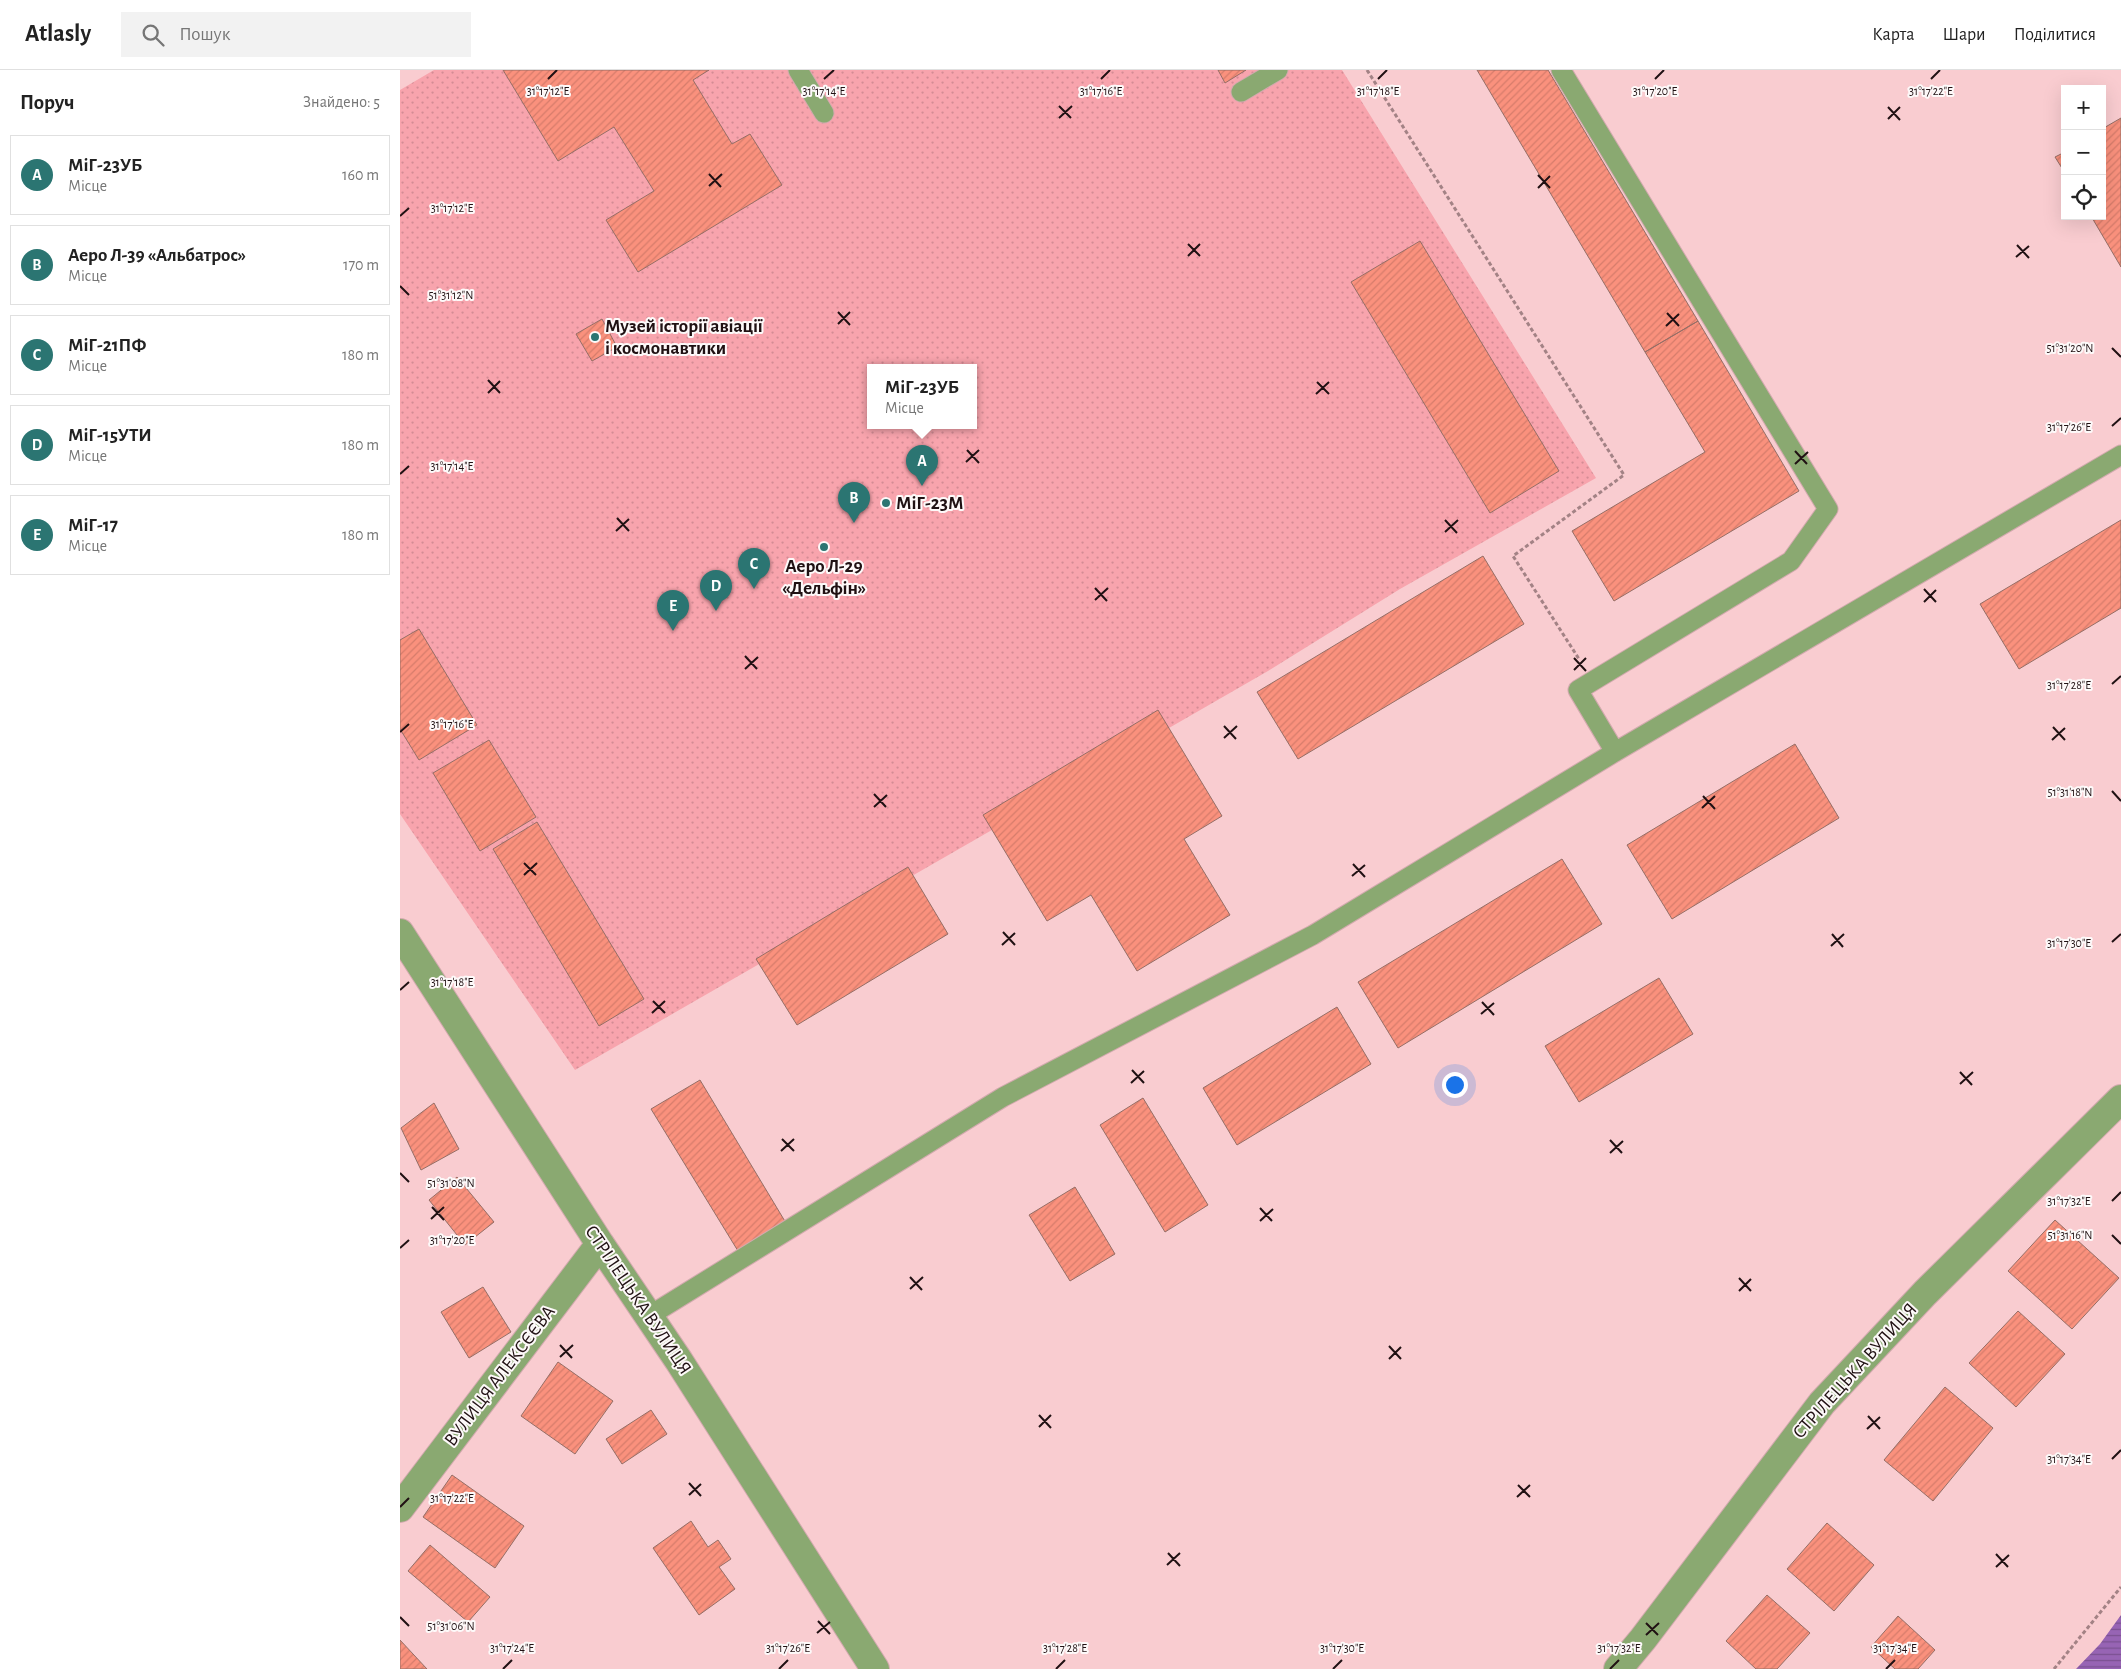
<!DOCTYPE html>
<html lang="uk">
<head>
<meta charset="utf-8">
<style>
  body { margin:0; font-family:"Alegreya Sans",sans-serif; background:#f2f2f2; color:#222 }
  .controls { position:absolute; right:15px; top:15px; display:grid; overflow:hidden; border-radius:0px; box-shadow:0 5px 20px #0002 }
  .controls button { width:45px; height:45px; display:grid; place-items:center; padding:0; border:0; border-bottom:1px solid #e0e0e0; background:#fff; color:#222; font:25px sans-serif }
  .you { position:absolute; left:1054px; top:1014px; width:18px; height:18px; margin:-12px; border:4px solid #fff; border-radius:50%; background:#1a73e8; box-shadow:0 0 0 8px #1a73e833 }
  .badge { display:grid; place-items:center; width:32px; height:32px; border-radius:50%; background:#2b7572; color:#fff; font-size:16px; font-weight:700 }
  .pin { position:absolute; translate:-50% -41px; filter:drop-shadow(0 1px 2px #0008) }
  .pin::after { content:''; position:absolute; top:26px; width:18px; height:15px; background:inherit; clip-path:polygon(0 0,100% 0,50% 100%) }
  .popup { position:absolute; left:467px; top:294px; width:110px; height:65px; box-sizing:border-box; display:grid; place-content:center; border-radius:0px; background:#fff; filter:drop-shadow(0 1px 4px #0005); font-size:16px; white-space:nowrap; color:#767676 }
  .popup b { font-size:19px; color:#222 }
  .popup::after { content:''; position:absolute; left:50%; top:100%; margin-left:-10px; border:10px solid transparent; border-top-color:#fff }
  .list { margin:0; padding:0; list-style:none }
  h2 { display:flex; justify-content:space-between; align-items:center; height:65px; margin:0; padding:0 20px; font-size:21px }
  h2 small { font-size:16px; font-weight:400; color:#767676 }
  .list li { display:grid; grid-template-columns:32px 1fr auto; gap:15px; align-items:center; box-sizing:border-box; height:80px; margin:0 10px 10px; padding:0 10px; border:1px solid #e0e0e0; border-radius:0px }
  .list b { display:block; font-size:19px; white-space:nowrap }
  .list p { margin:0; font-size:16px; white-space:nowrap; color:#767676 }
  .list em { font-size:16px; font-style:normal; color:#767676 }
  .icon { flex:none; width:28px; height:28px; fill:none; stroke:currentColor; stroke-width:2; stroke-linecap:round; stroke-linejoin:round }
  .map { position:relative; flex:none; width:1721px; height:1599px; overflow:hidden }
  header { display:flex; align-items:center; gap:30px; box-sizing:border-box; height:70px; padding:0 25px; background:#fff; border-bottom:1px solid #e0e0e0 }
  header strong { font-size:24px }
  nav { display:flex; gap:28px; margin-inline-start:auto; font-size:18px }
  .search { width:350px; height:45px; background:#f2f2f2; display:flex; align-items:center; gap:12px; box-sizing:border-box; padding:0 18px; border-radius:0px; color:#767676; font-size:19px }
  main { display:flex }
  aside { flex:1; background:#fff }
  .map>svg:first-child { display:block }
</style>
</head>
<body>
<header>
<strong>Atlasly</strong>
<div class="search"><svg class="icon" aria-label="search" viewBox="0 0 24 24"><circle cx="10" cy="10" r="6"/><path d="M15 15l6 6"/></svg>Пошук</div>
<nav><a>Карта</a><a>Шари</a><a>Поділитися</a></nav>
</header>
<main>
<aside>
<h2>Поруч<small>Знайдено: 5</small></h2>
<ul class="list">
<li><span class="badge">A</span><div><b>МіГ-23УБ</b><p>Місце</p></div><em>160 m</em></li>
<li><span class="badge">B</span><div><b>Аеро Л-39 «Альбатрос»</b><p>Місце</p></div><em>170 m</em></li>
<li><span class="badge">C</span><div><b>МіГ-21ПФ</b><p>Місце</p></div><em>180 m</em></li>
<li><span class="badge">D</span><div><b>МіГ-15УТИ</b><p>Місце</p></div><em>180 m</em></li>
<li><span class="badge">E</span><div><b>МіГ-17</b><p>Місце</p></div><em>180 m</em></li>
</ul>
</aside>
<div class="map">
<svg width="1721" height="1599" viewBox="0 0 1721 1599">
  <defs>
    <pattern id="grass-dots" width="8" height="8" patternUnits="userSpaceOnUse" patternTransform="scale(1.25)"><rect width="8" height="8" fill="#f8a4ad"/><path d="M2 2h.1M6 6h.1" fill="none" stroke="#d48c94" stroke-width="1.8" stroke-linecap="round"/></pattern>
    <pattern id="water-rules" width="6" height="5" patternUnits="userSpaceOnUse" patternTransform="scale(1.25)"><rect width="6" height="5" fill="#9764b4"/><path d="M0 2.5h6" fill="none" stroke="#7b5191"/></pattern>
    <pattern id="building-hatch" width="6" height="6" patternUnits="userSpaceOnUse" patternTransform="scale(1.25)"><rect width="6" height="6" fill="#fa917d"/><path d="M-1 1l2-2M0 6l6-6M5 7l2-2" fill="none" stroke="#d67c6b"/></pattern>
  </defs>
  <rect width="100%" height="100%" fill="#f9ccd0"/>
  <!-- grass -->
  <path fill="url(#grass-dots)" fill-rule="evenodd" d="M34 0H942L1196 408 1000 519 868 601 175 1000 0 744V20ZM471 297H573V355H471Z"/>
  <!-- water -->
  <path fill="url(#water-rules)" d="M1721 1545V1599H1676L1700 1574Z"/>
  <!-- building -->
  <path fill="url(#building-hatch)" stroke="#956e66" d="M103 0H309L293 10 332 74 350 64 382 115 238 202 206 150 254 121 214 57 158 91Z
    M818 0H846L825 13Z
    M1077 0H1148L1298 251 1245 282Z
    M1721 48V197L1691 146H1702V59Z
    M1665 82V103L1655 87Z
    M1020 171 1159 401 1090 443 951 212Z
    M202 249 217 277 192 291 176 264Z
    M1298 251 1399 421 1214 531 1172 461 1305 382 1245 282Z
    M1721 450V538L1619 599 1580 534Z
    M1083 486 1124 554 898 689 857 622Z
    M19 559 77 655 19 690 0 659V570Z
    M758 640 822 746 784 769 830 845 737 901 691 825 647 851 583 745Z
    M89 670 136 747 80 781 33 703Z
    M1395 674 1439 748 1272 849 1227 775Z
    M137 752 244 929 199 956 93 779Z
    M1162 789 1202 854 998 978 958 912Z
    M508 797 548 864 397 955 356 889Z
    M1259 908 1293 964 1179 1032 1145 976Z
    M937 937 971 994 837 1075 803 1018Z
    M300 1010 386 1153 338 1181 251 1039Z
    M743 1028 808 1135 765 1162 700 1055Z
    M34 1033 59 1079 21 1100 1 1058Z
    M57 1107 94 1152 65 1175 29 1130Z
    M675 1117 715 1184 670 1211 629 1145Z
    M1655 1150 1719 1208 1672 1259 1608 1201Z
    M83 1217 111 1262 69 1288 41 1242Z
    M1618 1241 1665 1284 1616 1337 1569 1293Z
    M158 1292 213 1331 175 1384 121 1346Z
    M1545 1317 1593 1358 1533 1431 1484 1390Z
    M251 1340 267 1364 222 1394 206 1369Z
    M52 1405 124 1456 95 1498 23 1447Z
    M291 1451 308 1477 318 1470 331 1489 319 1497 335 1519 299 1545 253 1478Z
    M1427 1453 1474 1495 1434 1541 1387 1499Z
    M30 1475 90 1527 68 1552 8 1501Z
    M1367 1525 1410 1563 1377 1599H1356L1326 1571Z
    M1498 1546 1535 1580 1518 1599H1495L1471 1577Z
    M0 1570 27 1599H0Z"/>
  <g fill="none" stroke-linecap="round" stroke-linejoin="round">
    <!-- service casing -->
    <g stroke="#d2aaae" stroke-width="21">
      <path id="service" d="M398 0 424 43
        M1161 0 1428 439 1391 491 1178 620 1215 682
        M841 22 878 0
        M249 1246 603 1027 913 865 1215 682 1721 385"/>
    </g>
    <!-- minor casing -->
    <g stroke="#d2aaae" stroke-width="30">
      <path id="minor" d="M0 863 200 1174 279 1291 475 1599
        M0 1438 200 1174
        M1218 1599 1243 1569 1422 1333 1525 1223 1721 1029"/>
    </g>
    <!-- path -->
    <path stroke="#a38285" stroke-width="3" stroke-dasharray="4 2.5" stroke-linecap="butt" d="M967 0 1224 405 1113 486 1179 589
      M1654 1599 1721 1517"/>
    <!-- service -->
    <use href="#service" stroke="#8aa971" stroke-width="19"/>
    <!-- minor -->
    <use href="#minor" stroke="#8aa971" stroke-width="28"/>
  </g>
  <!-- ticks -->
  <path fill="none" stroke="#201113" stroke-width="2" d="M148 9 157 0M424 9 434 0M701 9 710 0M978 9 987 0M1255 9 1264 0M1531 9 1540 0M659 36 671 48M1488 37 1500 50M659 48 672 36M1488 49 1500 37M309 104 321 117M1138 105 1150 118M309 116 322 104M1138 118 1150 106M0 146 9 138M788 174 800 186M1617 175 1629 188M788 186 800 174M1616 187 1629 176M0 216 9 225M438 242 450 255M1267 243 1279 256M438 254 450 242M1266 256 1279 244M1712 278 1721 287M88 310 100 323M917 312 929 324M88 323 100 311M916 324 929 312M1712 356 1721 348M567 380 579 393M1395 381 1407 394M566 392 579 380M1395 394 1408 382M0 404 9 396M217 448 229 461M1045 450 1057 463M216 461 229 449M1045 462 1058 450M695 518 707 531M1524 519 1536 532M695 530 708 518M1524 532 1536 520M345 586 357 599M1174 588 1186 601M345 599 358 587M1174 600 1186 588M1712 614 1721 606M824 656 836 669M1653 657 1665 670M0 662 9 654M824 668 837 656M1652 670 1665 658M1712 721 1721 731M474 724 486 737M1303 726 1315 739M474 737 487 725M1302 738 1315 726M124 793 136 805M953 794 965 807M124 805 137 793M952 806 965 795M603 862 615 875M1432 864 1443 877M1712 872 1721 864M602 875 615 863M1431 876 1444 864M0 920 9 912M253 931 265 943M1082 932 1094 945M252 943 265 931M1081 944 1094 933M732 1000 744 1013M1560 1002 1572 1015M731 1013 744 1001M1560 1014 1573 1002M382 1069 394 1081M1210 1070 1222 1083M381 1081 394 1069M1210 1083 1223 1071M0 1103 9 1112M1712 1131 1721 1122M32 1137 44 1150M860 1138 872 1151M31 1149 44 1137M860 1151 873 1139M1712 1165 1721 1174M0 1178 9 1170M510 1207 522 1220M1339 1208 1351 1221M510 1219 523 1207M1339 1221 1351 1209M160 1275 172 1288M989 1276 1001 1289M160 1287 173 1275M989 1289 1001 1277M639 1345 651 1358M1468 1346 1480 1359M639 1357 651 1345M1467 1359 1480 1347M1712 1389 1721 1380M289 1413 301 1426M1118 1415 1130 1427M289 1425 301 1414M1117 1427 1130 1415M0 1437 9 1428M768 1483 780 1496M1596 1484 1608 1497M767 1495 780 1483M1596 1497 1609 1485M0 1547 9 1556M418 1551 430 1564M1246 1553 1258 1565M417 1563 430 1552M1246 1565 1259 1553M103 1599 112 1590M379 1599 388 1590M656 1599 665 1590M933 1599 942 1590M1210 1599 1219 1590M1486 1599 1495 1590"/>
  <!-- markers -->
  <g fill="#2b7572" stroke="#fdf9f9" stroke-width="2">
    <circle cx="195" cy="267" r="5"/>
    <circle cx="486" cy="433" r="5"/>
    <circle cx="424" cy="477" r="5"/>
  </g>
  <g text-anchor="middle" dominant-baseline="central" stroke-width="4" stroke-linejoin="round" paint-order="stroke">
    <!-- poi labels -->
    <g font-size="19" font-weight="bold" fill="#201113" stroke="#fdf9f9" text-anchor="start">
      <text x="205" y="256">Музей історії авіації<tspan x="205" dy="22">і космонавтики</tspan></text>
      <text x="496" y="433">МіГ-23М</text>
      <text x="424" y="496" text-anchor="middle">Аеро Л-29<tspan x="424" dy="22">«Дельфін»</tspan></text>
    </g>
    <!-- street labels -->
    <g font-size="19" fill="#201113" stroke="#fdf9f9">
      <text transform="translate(238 1230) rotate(56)">СТРІЛЕЦЬКА ВУЛИЦЯ</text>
      <text transform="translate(1455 1301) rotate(-48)">СТРІЛЕЦЬКА ВУЛИЦЯ</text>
      <text transform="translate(100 1306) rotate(-53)">ВУЛИЦЯ АЛЕКСЄЄВА</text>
    </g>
  </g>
  <g font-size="12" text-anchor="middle" fill="#201113" stroke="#fdf9f9" stroke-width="4" stroke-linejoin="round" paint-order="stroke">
    <text x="978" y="25">31°17'18"E</text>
    <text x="148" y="25">31°17'12"E</text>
    <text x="424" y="25">31°17'14"E</text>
    <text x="701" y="25">31°17'16"E</text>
    <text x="1255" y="25">31°17'20"E</text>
    <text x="1531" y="25">31°17'22"E</text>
    <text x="52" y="142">31°17'12"E</text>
    <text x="51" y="229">51°31'12"N</text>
    <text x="1670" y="282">51°31'20"N</text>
    <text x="1669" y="361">31°17'26"E</text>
    <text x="52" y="400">31°17'14"E</text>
    <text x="1669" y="619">31°17'28"E</text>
    <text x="52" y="658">31°17'16"E</text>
    <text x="1670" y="726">51°31'18"N</text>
    <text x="1669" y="877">31°17'30"E</text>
    <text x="52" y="916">31°17'18"E</text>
    <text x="51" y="1117">51°31'08"N</text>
    <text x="1669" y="1135">31°17'32"E</text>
    <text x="1670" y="1169">51°31'16"N</text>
    <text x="52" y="1174">31°17'20"E</text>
    <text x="1669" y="1393">31°17'34"E</text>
    <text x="52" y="1432">31°17'22"E</text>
    <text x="51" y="1560">51°31'06"N</text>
    <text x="112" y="1582">31°17'24"E</text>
    <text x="388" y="1582">31°17'26"E</text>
    <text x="665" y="1582">31°17'28"E</text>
    <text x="942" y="1582">31°17'30"E</text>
    <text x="1219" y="1582">31°17'32"E</text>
    <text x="1495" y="1582">31°17'34"E</text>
  </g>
</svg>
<div class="controls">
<button>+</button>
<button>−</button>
<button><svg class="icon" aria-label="locate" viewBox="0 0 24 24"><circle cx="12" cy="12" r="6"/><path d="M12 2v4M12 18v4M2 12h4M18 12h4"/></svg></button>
</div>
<div class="you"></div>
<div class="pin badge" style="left:522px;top:416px">A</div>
<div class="popup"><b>МіГ-23УБ</b>Місце</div>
<div class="pin badge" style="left:454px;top:453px">B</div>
<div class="pin badge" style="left:354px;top:519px">C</div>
<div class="pin badge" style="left:316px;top:541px">D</div>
<div class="pin badge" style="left:273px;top:561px">E</div>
</div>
</main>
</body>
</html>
